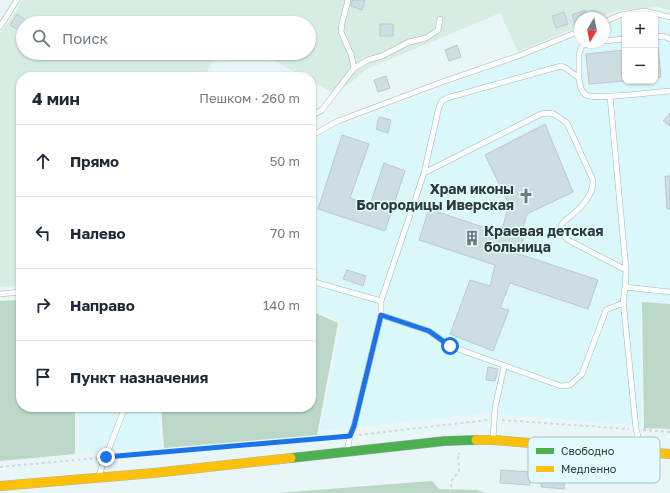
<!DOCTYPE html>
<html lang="ru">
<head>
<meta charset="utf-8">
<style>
  body { margin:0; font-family:"Golos Text",sans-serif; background:#f2f2f3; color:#1f2937 }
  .controls { position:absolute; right:12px; top:12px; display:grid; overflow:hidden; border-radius:8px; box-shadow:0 1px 3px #0004 }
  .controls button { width:36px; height:36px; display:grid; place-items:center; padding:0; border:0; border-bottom:1px solid #e0e1e3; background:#fff; color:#1f2937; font:20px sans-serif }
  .compass { position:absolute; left:574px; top:12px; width:36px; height:36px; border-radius:50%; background:#fff; box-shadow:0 1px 3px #0004; rotate:190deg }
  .stop { position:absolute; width:12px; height:12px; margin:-9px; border:3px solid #1a73e8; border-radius:50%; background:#fff }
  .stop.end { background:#1a73e8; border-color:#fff; box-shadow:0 1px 4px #0008 }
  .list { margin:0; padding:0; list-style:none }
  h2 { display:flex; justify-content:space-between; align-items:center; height:52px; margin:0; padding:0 16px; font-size:17px }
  h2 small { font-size:13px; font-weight:400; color:#747a83 }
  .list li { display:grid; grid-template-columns:26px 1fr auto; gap:12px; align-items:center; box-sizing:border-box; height:72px; padding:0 16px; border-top:1px solid #e0e1e3 }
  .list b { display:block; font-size:15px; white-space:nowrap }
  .list em { font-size:13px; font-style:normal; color:#747a83 }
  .icon { flex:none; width:22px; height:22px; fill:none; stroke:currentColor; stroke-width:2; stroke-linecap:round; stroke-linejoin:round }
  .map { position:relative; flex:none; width:670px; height:493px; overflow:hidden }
  .search { position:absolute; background:#fff; box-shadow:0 1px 3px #0004; left:16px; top:16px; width:300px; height:44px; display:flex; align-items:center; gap:10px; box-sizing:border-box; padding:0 14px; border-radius:22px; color:#747a83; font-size:15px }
  .panel { position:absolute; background:#fff; box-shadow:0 1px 3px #0004; left:16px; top:72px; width:300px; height:340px; border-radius:16px }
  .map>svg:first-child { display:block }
</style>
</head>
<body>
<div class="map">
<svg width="670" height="493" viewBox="0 0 670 493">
  <rect width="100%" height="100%" fill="#e8f6f8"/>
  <!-- built -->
  <path fill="#daf7fa" d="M625 19V81H655V20L670 21V302L641 301V426L486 413 320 431 342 322 311 309V141L338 127 580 36V42H604V27Z
    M79 407H158L161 447 79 453Z"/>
  <!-- green -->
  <path fill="#d7ede3" d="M23 0H670V10L657 7 616 11 598 18H580V26L518 52 500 13 367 69 348 85 332 92 311 81V77H304L260 53H309V23H23V53H218L204 77H21V286L0 287V34Z"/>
  <!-- forest -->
  <path fill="#bad7c8" d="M21 300V407H75V454L0 461V301Z
    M642 302 670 304V429L644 428Z
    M311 311 338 323 317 435 164 448 161 407H311Z
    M432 481 439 489 477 490 485 493H277Z"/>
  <!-- building -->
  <path fill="#cddde2" stroke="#bdc8cb" d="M352 0H365L362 10 351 6Z
    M585 10 587 18H580V25L576 26 572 15Z
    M564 12 568 24 556 28 552 16Z
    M17 14 28 22 27 23H23V29L21 32 10 25Z
    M380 24H393V36H380Z
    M457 45 461 57 449 61 445 50Z
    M658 47 661 77 655 78V48Z
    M625 50V81L589 84 586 54Z
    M386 76 390 88 378 92 374 80Z
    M670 113V126L663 121Z
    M379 117 391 120 388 133 376 129Z
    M545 124 573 192 527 214 521 235 524 236 519 254 598 280 588 309 510 283 500 308 509 310 493 351 450 334 470 280 490 286 495 265 419 240 429 209 501 233 509 204 485 155Z
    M342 135 369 144 350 198 370 205 384 163 405 171 385 231 318 209Z
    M665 176H670V209H667Z
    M347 270 366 276 363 286 343 279Z
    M488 367 498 369 495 381 486 380Z
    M501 470 531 472 530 485 500 483Z
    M542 475 565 476 564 489 541 487Z"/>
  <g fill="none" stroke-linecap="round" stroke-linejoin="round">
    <!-- lane casing -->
    <g stroke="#a8b4b5" stroke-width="6">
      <path id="lane" d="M348 0 342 23 341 32 351 54 354 68
        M604 22 620 15 645 11 670 17
        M0 27 17 0
        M655 37 663 36 670 39
        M604 41 625 39
        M579 78V54L582 46 592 42
        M610 96 626 270 625 290
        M311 116 322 110 354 68 368 60 382 56 409 42 426 38 438 30 440 19
        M311 136 338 121 442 82 518 56 580 31
        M424 173 439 107 442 101 447 98 561 66 567 69 579 78C580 84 580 91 586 95 596 100 655 92 670 91
        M311 281 381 301
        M625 287 623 303 606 310 582 374 570 385 561 386 450 346 429 331 381 315V301L424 173 541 114 548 113 554 114 567 123 593 180C594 195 582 207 571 216 568 218 564 221 562 224 558 230 564 236 568 240L626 270
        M625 287 670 292
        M0 294 21 292
        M623 300 636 429 642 451
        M493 439 495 408 504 367
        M347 451 350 436 354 426 381 315
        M98 477 125 407"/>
    </g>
    <!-- fast casing -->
    <g stroke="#a8b4b5" stroke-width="10">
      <path id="fast" d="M291 458 445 441 476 440"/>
    </g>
    <!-- slow casing -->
    <g stroke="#a8b4b5" stroke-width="10">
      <path id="slow" d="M476 440H493L670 454
        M0 486 154 473 291 458"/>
    </g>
    <!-- path -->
    <path stroke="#d3d7d7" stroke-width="2" stroke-dasharray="3 3" stroke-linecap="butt" d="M502 420 629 429
      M643 429 670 426
      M643 430 670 432
      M359 435 487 420
      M113 456 342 436
      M0 467 97 458
      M450 493 452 480 459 471 458 454H460"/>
    <!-- lane -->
    <use href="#lane" stroke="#fcfefe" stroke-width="5"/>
    <!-- fast -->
    <use href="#fast" stroke="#4caf50" stroke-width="9"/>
    <!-- slow -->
    <use href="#slow" stroke="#ffc107" stroke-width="9"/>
  </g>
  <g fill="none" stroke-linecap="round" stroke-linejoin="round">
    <!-- route -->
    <path stroke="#1a73e8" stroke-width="5" d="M106 457 350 436 354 426 381 315 429 331 450 346"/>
  </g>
  <!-- icons -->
  <defs>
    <g id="church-bare" transform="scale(1.2)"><path d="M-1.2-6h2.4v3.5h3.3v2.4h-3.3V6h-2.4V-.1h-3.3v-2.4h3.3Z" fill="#6e7b7c" stroke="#e2fbfe" stroke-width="2.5" paint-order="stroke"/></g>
    <g id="building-bare" transform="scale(1.2)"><path d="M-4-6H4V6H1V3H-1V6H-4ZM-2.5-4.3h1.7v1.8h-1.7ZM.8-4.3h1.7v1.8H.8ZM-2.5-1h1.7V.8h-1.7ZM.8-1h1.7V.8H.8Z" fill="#6e7b7c" stroke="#e2fbfe" stroke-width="2.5" paint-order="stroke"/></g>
  </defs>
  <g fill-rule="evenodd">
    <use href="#church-bare" x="526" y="196"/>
    <use href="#building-bare" x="472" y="238"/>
  </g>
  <g text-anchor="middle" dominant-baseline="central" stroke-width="3" stroke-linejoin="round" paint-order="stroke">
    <!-- poi labels -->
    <g font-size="14" font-weight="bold" fill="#2d393a" stroke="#e2fbfe" text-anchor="end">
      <text x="514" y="188">Храм иконы<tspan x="514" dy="16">Богородицы Иверская</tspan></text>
      <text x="484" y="230" text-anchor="start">Краевая детская<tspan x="484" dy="16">больница</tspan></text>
    </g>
  </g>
  <!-- legend -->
  <rect x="528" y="437" width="132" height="46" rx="6" fill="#e2fbfe" stroke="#acc1c3" stroke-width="1"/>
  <rect x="536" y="448" width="18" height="6" fill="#4caf50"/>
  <rect x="536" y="466" width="18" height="6" fill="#ffc107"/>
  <g font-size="11" fill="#2d393a">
    <text x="561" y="455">Свободно</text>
    <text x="561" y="473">Медленно</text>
  </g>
</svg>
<div class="controls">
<button>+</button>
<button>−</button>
</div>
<svg class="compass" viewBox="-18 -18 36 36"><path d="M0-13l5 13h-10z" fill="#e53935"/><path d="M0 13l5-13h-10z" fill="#747a83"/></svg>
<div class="stop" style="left:450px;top:346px"></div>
<div class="stop end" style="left:106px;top:457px"></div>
<div class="search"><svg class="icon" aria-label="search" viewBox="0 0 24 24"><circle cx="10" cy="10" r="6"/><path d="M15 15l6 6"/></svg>Поиск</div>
<section class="panel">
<h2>4 мин<small>Пешком · 260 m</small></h2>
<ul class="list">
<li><svg class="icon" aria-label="ahead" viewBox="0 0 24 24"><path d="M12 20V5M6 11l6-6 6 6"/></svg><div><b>Прямо</b></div><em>50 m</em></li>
<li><svg class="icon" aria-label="left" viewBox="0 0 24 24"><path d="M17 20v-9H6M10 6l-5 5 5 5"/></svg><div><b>Налево</b></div><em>70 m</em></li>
<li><svg class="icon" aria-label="right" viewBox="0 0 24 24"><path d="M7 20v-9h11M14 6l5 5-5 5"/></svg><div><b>Направо</b></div><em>140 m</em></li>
<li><svg class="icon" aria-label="arrive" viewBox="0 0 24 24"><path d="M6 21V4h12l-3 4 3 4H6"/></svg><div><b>Пункт назначения</b></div></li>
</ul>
</section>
</div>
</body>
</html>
